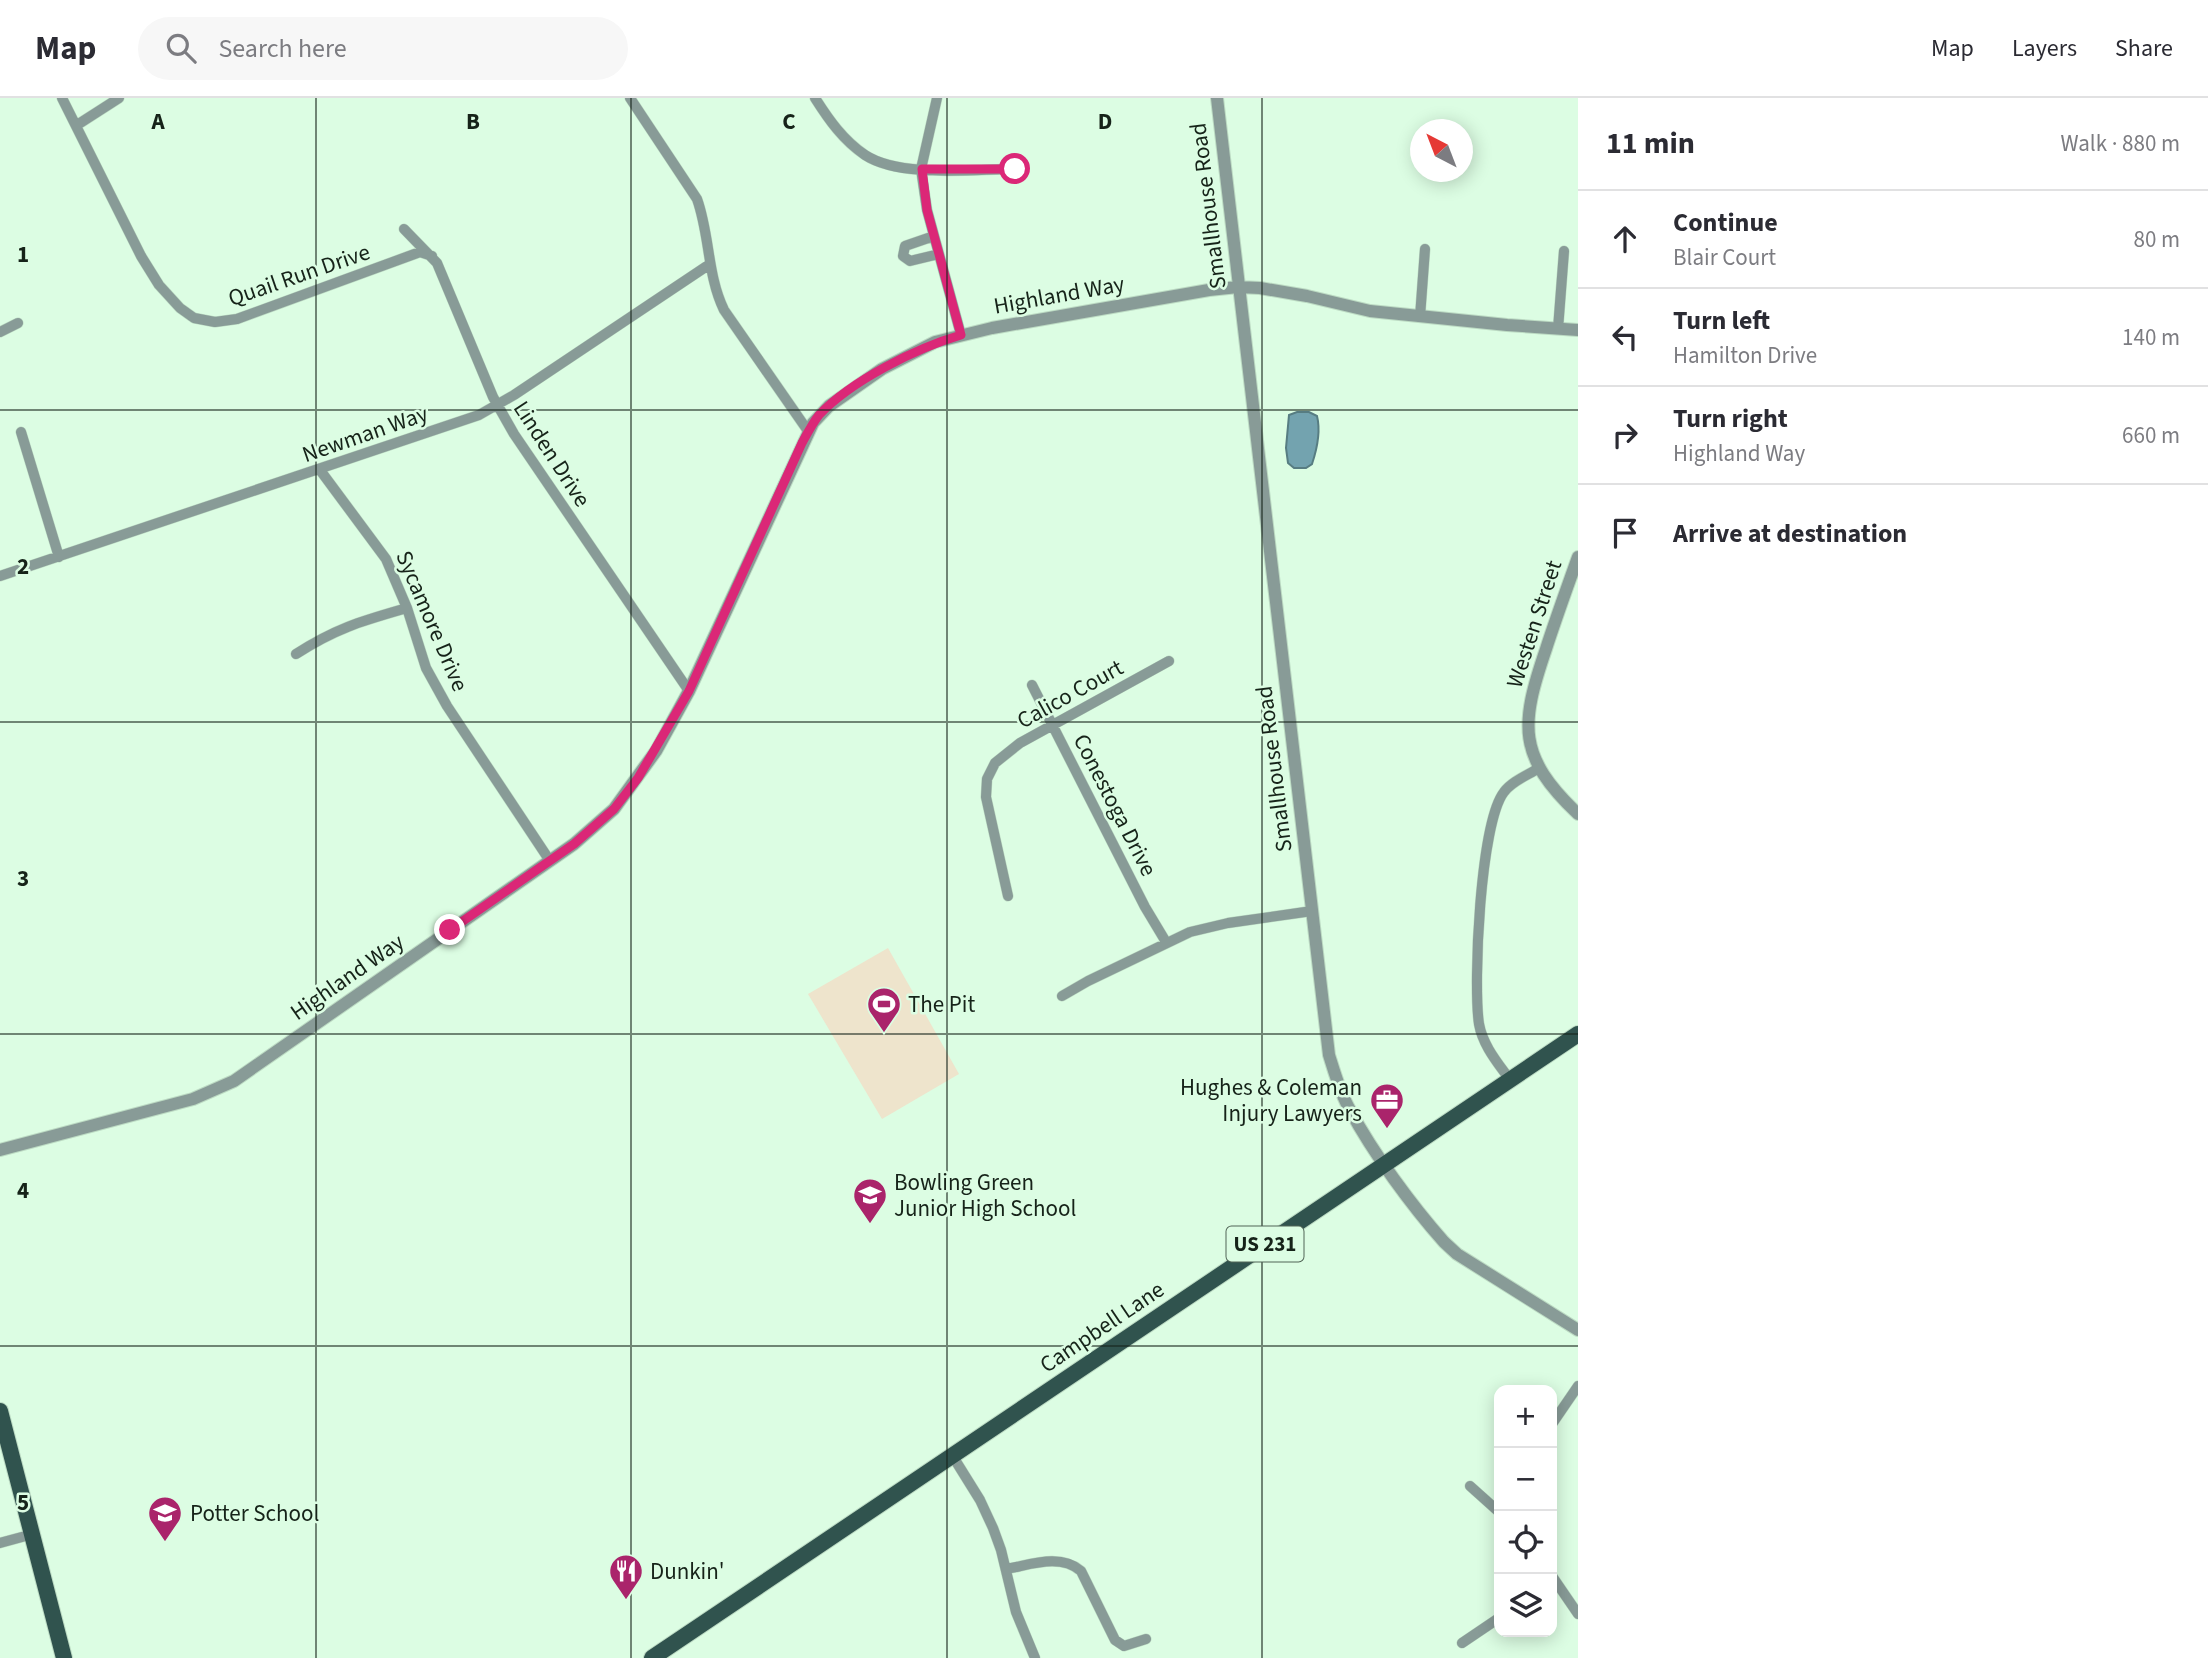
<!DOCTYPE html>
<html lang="en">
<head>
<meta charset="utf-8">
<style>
  body { margin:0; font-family:"Source Sans 3",sans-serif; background:#f7f7f7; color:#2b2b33 }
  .controls { position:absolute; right:21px; bottom:21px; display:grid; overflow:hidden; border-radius:14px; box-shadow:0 4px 18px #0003 }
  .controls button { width:63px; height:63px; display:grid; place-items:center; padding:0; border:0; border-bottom:2px solid #e1e1e2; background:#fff; color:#2b2b33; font:35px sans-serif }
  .compass { position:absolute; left:1410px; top:21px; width:63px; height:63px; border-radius:50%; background:#fff; box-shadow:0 4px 18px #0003; rotate:318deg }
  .stop { position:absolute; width:21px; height:21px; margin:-16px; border:5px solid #db2777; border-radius:50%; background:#fff }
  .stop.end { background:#db2777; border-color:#fff; box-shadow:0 2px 7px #0008 }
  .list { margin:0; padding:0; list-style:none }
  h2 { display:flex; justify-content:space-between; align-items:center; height:91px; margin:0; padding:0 28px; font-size:30px }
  h2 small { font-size:23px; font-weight:400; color:#7c7c81 }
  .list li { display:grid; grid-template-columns:46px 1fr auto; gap:21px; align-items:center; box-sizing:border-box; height:98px; padding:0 28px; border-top:2px solid #e1e1e2 }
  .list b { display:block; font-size:26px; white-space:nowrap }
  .list p { margin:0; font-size:23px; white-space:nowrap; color:#7c7c81 }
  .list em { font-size:23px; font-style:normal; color:#7c7c81 }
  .icon { flex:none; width:38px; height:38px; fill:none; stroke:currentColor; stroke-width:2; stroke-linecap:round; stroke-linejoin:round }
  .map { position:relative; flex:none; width:1578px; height:1560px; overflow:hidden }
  header { display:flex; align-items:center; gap:42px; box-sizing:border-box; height:98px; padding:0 35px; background:#fff; border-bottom:2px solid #e1e1e2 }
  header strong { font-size:33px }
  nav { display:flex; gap:38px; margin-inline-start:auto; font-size:24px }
  .search { width:490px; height:63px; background:#f7f7f7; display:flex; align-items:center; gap:18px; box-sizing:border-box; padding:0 24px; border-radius:38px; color:#7c7c81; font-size:26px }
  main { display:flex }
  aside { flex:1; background:#fff }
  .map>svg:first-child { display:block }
</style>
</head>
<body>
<header>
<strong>Map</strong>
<div class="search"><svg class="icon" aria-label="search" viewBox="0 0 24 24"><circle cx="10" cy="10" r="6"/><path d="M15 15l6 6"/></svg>Search here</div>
<nav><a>Map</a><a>Layers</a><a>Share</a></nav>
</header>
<main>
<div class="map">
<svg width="1578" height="1560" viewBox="0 0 1578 1560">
  <rect width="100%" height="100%" fill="#dcfde3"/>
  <!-- green -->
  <path fill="#eee4cc" d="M888 850 959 976 882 1021 808 896Z"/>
  <!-- water -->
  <path fill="#73a3af" stroke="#577d82" stroke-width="2" d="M1297 314H1309L1317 318C1321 334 1317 351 1312 366L1306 370H1294L1288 365 1286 350 1289 317Z"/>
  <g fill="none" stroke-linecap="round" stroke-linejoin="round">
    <!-- minor casing -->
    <g stroke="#bcdac3" stroke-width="11">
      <path id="minor" d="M62 0 141 158 159 187 180 210 194 220 215 224 237 221 420 154 432 158
        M630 0 697 101C710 137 707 177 724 212L808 333
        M815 0C829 22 843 42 865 57 900 80 974 71 1015 71
        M937 0 921 71 927 112 961 237
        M77 27 119 0
        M404 131 437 165 493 299 514 336 689 593
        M934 138 905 148 903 158 910 163 939 156
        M1420 219 1425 151
        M1558 231 1564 153
        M0 234 18 225
        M21 334 59 459
        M320 372 386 461 407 510 426 570 447 608 550 763
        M0 478 479 317 514 297 710 166
        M296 556C336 530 362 523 407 510
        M1032 587 1145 809 1166 844
        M1008 798 986 699 987 681 995 665 1020 645 1169 563
        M1062 898 1088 883 1190 834 1228 825 1312 813
        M1510 982C1498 965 1483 948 1479 926 1473 886 1480 725 1504 694 1512 683 1528 677 1539 670
        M1552 1326 1578 1288
        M952 1357 980 1402 993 1430 1001 1452 1016 1514 1035 1560
        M1470 1388 1499 1414
        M0 1445 33 1436
        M1006 1471C1030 1467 1060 1455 1081 1473L1115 1542 1124 1548 1146 1541
        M1552 1478 1578 1516
        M1462 1545 1499 1520"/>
    </g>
    <!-- tertiary casing -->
    <g stroke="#bcdac3" stroke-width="14">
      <path id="tertiary" d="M1217 0 1329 957C1335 976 1340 995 1350 1012 1373 1055 1412 1108 1444 1144L1457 1156 1578 1232
        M1578 459C1567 490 1556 520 1546 551 1520 627 1517 658 1578 716
        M0 1052 193 1001 234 983 574 746 614 711 656 653 689 593 813 325 829 308 882 271 935 244 992 230 1209 192 1238 189 1260 190 1307 198 1370 213 1507 227 1578 232"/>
    </g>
    <!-- primary casing -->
    <g stroke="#bcdac3" stroke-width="18">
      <path id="primary" d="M0 1313 64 1560
        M652 1560 1578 936"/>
    </g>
    <!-- minor -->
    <use href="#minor" stroke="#889b97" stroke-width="10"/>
    <!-- tertiary -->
    <use href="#tertiary" stroke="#889b97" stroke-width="12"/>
    <!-- primary -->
    <use href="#primary" stroke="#30534e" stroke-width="16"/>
  </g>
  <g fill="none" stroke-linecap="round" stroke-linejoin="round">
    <!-- route -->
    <path stroke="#db2777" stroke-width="9" d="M450 832 574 746 614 711 638 680 689 593 802 345C807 336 812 326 819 317 851 283 916 250 961 237L927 112 922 71H1015"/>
  </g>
  <!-- grid -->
  <path fill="none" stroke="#162319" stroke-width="2" stroke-opacity="0.55" d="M316 0V1560M631 0V1560M947 0V1560M1262 0V1560M0 312H1578M0 624H1578M0 936H1578M0 1248H1578"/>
  <!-- icons -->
  <defs>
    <g id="stadium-pin" transform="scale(1.75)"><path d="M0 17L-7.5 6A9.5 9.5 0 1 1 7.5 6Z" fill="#aa246b" stroke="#dcfde3"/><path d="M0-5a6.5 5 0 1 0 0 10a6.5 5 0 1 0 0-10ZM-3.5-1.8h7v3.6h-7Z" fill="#fff"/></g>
    <g id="office-pin" transform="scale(1.75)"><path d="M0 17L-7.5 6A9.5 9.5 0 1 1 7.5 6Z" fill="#aa246b" stroke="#dcfde3"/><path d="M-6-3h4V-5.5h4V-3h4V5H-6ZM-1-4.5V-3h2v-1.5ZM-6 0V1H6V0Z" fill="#fff"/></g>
    <g id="school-pin" transform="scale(1.75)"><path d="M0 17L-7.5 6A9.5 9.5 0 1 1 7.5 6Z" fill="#aa246b" stroke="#dcfde3"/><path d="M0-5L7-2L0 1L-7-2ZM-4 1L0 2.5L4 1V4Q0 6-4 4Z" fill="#fff"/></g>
    <g id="restaurant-pin" transform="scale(1.75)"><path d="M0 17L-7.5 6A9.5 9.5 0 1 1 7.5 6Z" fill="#aa246b" stroke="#dcfde3"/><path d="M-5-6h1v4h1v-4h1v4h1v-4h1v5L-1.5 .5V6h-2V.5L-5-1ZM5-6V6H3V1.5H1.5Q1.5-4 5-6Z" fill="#fff"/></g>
  </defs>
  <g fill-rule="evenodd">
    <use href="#stadium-pin" x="884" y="906"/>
    <use href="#office-pin" x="1387" y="1002"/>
    <use href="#school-pin" x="870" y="1097"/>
    <use href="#school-pin" x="165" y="1415"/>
    <use href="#restaurant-pin" x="626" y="1473"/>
  </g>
  <g text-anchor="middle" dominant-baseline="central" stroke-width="5" stroke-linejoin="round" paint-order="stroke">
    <!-- shield labels -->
    <rect fill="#dcfde3" stroke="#516456" stroke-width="2" x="1226.5" y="1128.5" width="77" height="35" rx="5"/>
    <g font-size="21" font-weight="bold" fill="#162319">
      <text x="1265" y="1146">US 231</text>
    </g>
    <!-- street labels -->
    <g font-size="23" fill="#162319" stroke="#dcfde3">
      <text transform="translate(1208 108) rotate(-97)">Smallhouse Road</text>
      <text transform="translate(299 177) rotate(-19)">Quail Run Drive</text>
      <text transform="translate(1059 197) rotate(-10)">Highland Way</text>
      <text transform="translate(365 336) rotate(-19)">Newman Way</text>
      <text transform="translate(552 356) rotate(57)">Linden Drive</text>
      <text transform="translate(432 523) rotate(67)">Sycamore Drive</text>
      <text transform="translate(1534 526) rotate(-72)">Westen Street</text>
      <text transform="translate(1070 596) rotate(-29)">Calico Court</text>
      <text transform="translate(1274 671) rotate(-97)">Smallhouse Road</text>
      <text transform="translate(1115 707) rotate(63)">Conestoga Drive</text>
      <text transform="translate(347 879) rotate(-35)">Highland Way</text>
      <text transform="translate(1102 1229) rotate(-34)">Campbell Lane</text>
    </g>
    <!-- poi labels -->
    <g font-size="23" fill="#162319" stroke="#dcfde3" text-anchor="start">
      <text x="908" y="906">The Pit</text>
      <text x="1362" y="989" text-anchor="end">Hughes &amp; Coleman<tspan x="1362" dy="26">Injury Lawyers</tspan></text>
      <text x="894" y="1084">Bowling Green<tspan x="894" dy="26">Junior High School</tspan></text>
      <text x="190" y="1415">Potter School</text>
      <text x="650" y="1473">Dunkin'</text>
    </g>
  </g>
  <g font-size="23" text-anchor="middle" font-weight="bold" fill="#162319" stroke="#dcfde3" stroke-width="5" stroke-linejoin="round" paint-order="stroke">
    <text x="158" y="31">A</text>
    <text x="473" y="31">B</text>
    <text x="789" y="31">C</text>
    <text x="1105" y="31">D</text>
    <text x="23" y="164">1</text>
    <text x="23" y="476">2</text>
    <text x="23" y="788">3</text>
    <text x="23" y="1100">4</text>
    <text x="23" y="1412">5</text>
  </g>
</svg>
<div class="controls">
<button>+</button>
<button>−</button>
<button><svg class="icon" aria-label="locate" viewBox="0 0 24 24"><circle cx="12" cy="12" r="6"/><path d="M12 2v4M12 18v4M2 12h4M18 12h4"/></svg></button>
<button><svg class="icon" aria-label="layers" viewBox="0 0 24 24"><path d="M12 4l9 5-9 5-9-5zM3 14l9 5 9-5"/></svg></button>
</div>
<svg class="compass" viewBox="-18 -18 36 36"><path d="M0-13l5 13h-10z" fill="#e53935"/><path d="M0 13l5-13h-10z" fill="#7c7c81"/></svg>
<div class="stop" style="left:1015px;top:71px"></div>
<div class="stop end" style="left:450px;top:832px"></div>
</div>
<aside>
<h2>11 min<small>Walk · 880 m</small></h2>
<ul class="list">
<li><svg class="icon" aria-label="ahead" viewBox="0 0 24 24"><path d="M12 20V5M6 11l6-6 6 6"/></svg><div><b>Continue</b><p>Blair Court</p></div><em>80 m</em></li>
<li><svg class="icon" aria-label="left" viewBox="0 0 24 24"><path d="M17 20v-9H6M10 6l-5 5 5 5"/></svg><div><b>Turn left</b><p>Hamilton Drive</p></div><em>140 m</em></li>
<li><svg class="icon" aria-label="right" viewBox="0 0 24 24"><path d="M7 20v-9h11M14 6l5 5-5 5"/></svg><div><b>Turn right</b><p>Highland Way</p></div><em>660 m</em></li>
<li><svg class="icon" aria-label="arrive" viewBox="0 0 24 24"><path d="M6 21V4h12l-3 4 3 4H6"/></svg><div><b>Arrive at destination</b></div></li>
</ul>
</aside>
</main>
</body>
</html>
